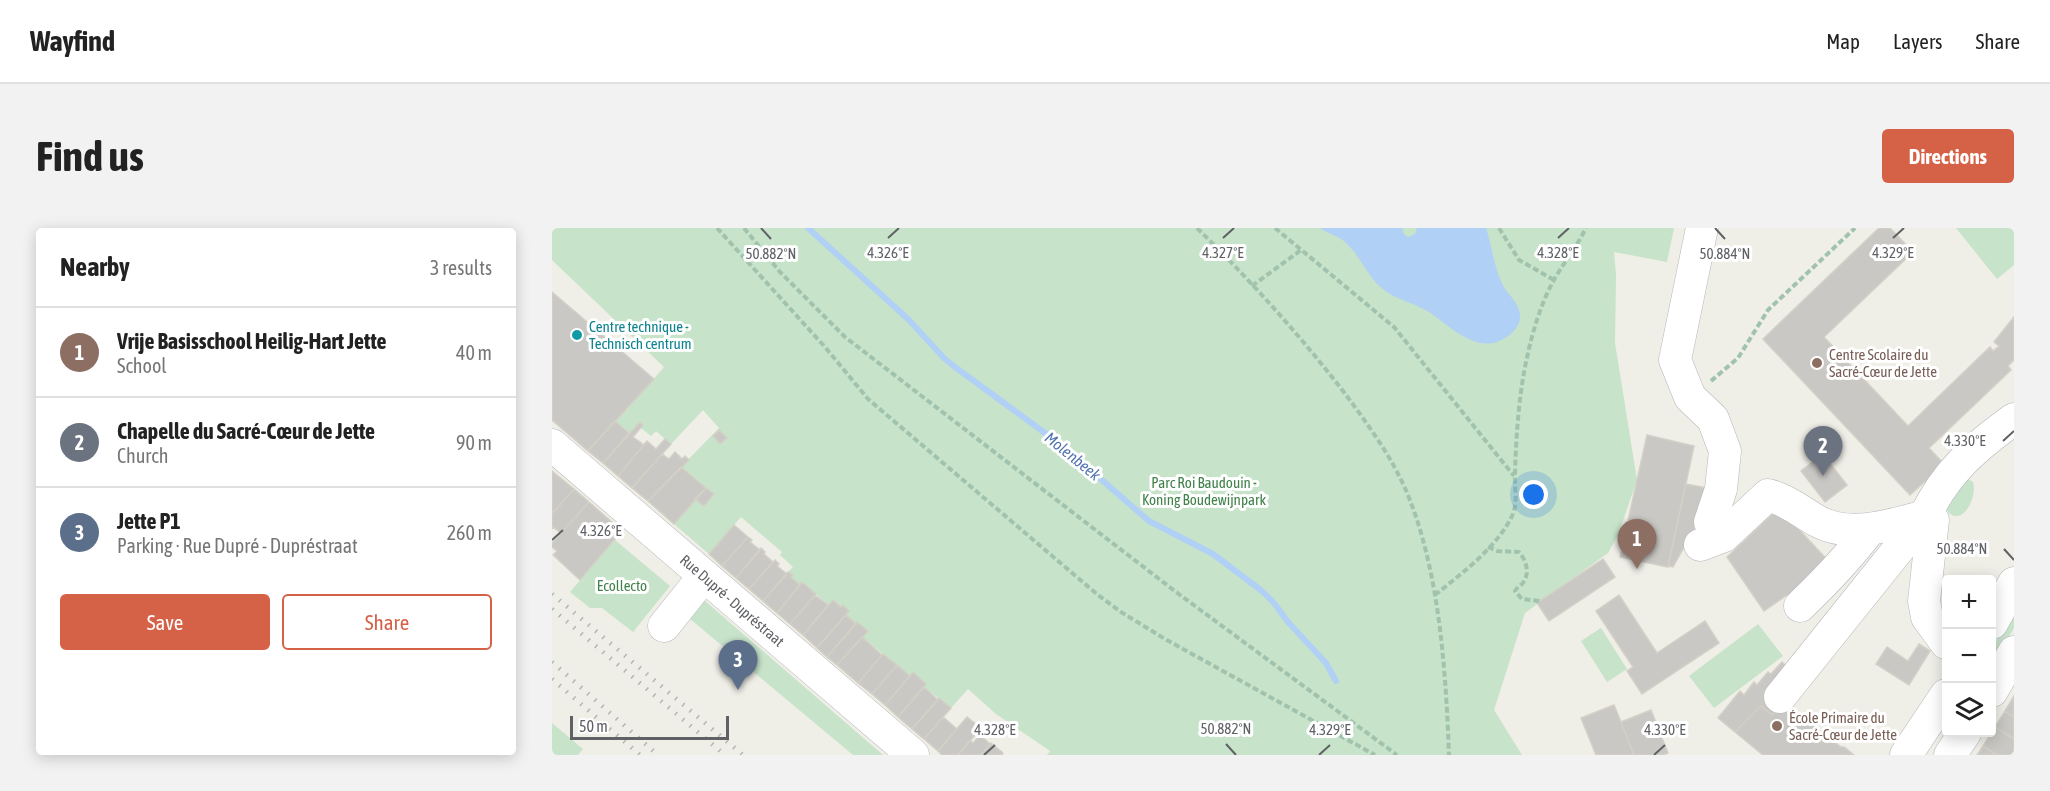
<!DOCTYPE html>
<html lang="en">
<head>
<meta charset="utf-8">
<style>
  body { margin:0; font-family:"Asap Condensed",sans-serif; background:#f2f2f2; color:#222 }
  .controls { position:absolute; right:18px; bottom:18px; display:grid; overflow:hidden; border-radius:6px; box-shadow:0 3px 15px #0003 }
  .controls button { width:54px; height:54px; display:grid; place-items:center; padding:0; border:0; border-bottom:2px solid #e0e0e0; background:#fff; color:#222; font:30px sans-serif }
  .scale { position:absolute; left:18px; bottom:15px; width:159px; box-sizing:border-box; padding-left:6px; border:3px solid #5f6165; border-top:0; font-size:16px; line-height:21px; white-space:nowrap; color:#5f6165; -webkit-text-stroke:4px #fff; paint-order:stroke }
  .you { position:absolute; left:982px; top:267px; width:21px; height:21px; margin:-15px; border:4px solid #fff; border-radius:50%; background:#1a73e8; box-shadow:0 0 0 9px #1a73e833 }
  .badge { display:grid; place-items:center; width:39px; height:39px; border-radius:50%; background:#d56247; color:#fff; font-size:20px; font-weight:700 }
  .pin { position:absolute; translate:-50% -50px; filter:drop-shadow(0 2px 3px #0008) }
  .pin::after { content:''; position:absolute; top:32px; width:21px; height:18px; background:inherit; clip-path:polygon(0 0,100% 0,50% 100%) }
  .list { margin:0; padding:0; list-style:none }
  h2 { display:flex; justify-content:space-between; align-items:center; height:78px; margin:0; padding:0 24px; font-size:26px }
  h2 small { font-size:20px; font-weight:400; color:#767676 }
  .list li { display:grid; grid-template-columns:39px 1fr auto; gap:18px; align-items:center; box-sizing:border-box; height:90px; padding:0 24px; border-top:2px solid #e0e0e0 }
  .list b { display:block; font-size:22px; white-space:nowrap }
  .list p { margin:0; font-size:20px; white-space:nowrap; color:#767676 }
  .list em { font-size:20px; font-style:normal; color:#767676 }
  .actions { display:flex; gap:12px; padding:18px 24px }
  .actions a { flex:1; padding:14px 0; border:2px solid #d56247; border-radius:6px; text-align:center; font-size:21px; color:#d56247 }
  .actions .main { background:#d56247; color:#fff }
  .icon { flex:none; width:33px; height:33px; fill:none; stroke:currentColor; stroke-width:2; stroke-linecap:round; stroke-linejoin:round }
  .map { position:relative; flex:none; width:1462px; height:527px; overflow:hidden; border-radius:6px }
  header { display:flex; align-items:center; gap:36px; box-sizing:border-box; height:84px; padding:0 30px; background:#fff; border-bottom:2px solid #e0e0e0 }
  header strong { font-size:28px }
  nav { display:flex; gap:33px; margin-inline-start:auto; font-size:21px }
  .intro { display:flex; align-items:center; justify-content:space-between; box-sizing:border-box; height:144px; padding:0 36px }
  h1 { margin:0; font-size:42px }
  .button { padding:15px 27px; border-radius:6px; background:#d56247; color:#fff; font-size:21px; font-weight:700 }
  main { display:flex; gap:36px; padding:0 36px }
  aside { flex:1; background:#fff; border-radius:6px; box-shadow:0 3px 15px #0003 }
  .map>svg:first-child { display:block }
</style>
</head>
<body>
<header>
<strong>Wayfind</strong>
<nav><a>Map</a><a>Layers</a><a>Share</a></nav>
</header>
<div class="intro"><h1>Find us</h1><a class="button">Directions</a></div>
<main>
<aside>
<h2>Nearby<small>3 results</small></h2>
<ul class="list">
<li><span class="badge" style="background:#8d6e63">1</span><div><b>Vrije Basisschool Heilig-Hart Jette</b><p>School</p></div><em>40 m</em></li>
<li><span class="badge" style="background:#6b7280">2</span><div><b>Chapelle du Sacré-Cœur de Jette</b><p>Church</p></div><em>90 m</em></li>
<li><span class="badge" style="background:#5c6f8a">3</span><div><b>Jette P1</b><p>Parking · Rue Dupré - Dupréstraat</p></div><em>260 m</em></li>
</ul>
<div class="actions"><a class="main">Save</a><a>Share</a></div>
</aside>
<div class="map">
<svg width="1462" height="527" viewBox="0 0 1462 527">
  <rect width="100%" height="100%" fill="#efeee7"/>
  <!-- green -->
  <path fill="#c7e3ca" d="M0 0H1122L1115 34 1062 24 1064 47 1063 115 1085 252 1066 307 1056 325 973 385 942 482 970 527H495L498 523 444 486 416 461 399 480 372 459 374 456 361 444 358 448 310 409 304 396 294 387 297 383 291 377 289 379 281 372 276 377 251 354 248 357 239 349 240 347 236 344 241 339 228 327 230 324 189 289 157 326 122 296 143 271 152 278 162 266 129 239 167 200 151 182 119 216 104 203 99 208 89 200 91 197 88 194 78 205 63 193 72 182 74 183 112 139 0 32Z
    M1404 0H1462V37L1445 51Z
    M1414 250 1421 254C1426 271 1408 302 1394 281Z
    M63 312 118 358 81 404 50 380H38L18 364Z
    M146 367 331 527H301L131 385Z
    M1462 382V400L1440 438V421Z
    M1206 396 1231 428 1162 480 1137 448Z
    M1049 400 1075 441 1055 454 1029 413Z
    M0 495 31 521 26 527H0Z"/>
  <!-- water -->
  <path fill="#b1d0f5" d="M768 0H850L852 6 856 9 863 6 865 0H934C941 21 942 42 953 61 959 69 968 77 968 88 969 97 960 106 953 110 926 128 898 98 877 84 863 75 845 72 832 62 816 50 809 29 795 16 788 8 776 6 768 0Z"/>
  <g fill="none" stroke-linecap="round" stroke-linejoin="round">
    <!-- stream -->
    <path stroke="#b1d0f5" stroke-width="6" d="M256 0 356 91 392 130 403 139 512 219 597 293 661 326 710 363 722 375 736 394 774 435 784 453"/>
  </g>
  <!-- building -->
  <path fill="#cac8c4" stroke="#d3d0c6" stroke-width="1.5" d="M1327 0H1338L1361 24 1272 109 1356 198 1438 119 1441 123 1447 118 1442 114 1462 89V132L1456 138 1459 142 1377 220 1392 236 1358 267 1211 111Z
    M0 64 102 151 36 223 0 192Z
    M63 193 77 205 51 235 36 223Z
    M88 194 91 197 81 209 92 217 66 248 51 235Z
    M167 202 175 210 168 216 161 208Z
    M1095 207 1142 218 1116 339 1068 329Z
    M113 211 119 216 80 260 66 248 95 213 104 221Z
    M123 224 130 231 133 228 137 232 96 273 80 260 110 226 117 231Z
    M1271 226 1295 257 1273 274 1249 243Z
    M129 239 154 260 122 296 96 273Z
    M0 243 22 261 0 286Z
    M1134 256 1155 260 1149 289 1121 339 1116 338Z
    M154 260 162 266 152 278 143 271Z
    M22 261 37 274 9 305 1 299 0 301V286Z
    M37 274 70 303 28 352 1 327 5 323 0 319V315Z
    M1227 280 1281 338 1242 375 1235 367 1212 383 1175 329Z
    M182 297 196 309 170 338 157 326Z
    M196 309 200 312 198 314 208 322 184 350 170 338Z
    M209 320 213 324 212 326 221 334 197 361 184 350Z
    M1051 331 1063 349 997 393 985 375Z
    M223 332 227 336 225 338 235 346 211 373 197 361Z
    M236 344 241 347 239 349 248 357 225 385 211 373Z
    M250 354 264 366 238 396 225 385Z
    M263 367 276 377 251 407 238 396Z
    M1067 367 1105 425 1153 393 1167 415 1090 466 1075 443 1081 439 1044 383Z
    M281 372 289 379 291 377 297 383 265 420 251 407Z
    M294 387 304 396 275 429 265 420Z
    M305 394 316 403 285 437 275 429Z
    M310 409 330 427 306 455 285 437Z
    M1367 416 1378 423 1357 457 1324 436 1335 419 1356 433Z
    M331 426 345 437 320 466 306 455Z
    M1230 434 1242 445 1229 477 1220 487 1209 478 1183 504 1166 490 1188 463 1192 467 1202 454 1205 457 1216 444 1219 446Z
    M345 437 358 448 333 477 320 466Z
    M361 444 374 456 346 489 333 477Z
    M372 459 386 472 360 501 346 489Z
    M1462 468V489L1453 483Z
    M387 470 399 480 372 511 360 501Z
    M1231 474 1289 519H1292L1302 527H1211L1183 504 1209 478 1220 487Z
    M1062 477 1069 494 1082 527H1044L1029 490Z
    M1099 482 1116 525 1111 527H1082L1069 494Z
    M1453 483 1462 489V511L1443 499Z
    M391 489 405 501 386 523 372 511Z
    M415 489 429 500 406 527H390L386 523Z
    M1443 499 1462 511V527H1445L1431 518Z
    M428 507 438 516 429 527H406L418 512 421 515Z
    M439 515 451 525 450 527H429Z
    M1431 518 1445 527H1425Z"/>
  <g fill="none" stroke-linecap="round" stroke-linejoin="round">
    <!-- minor casing -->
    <g stroke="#b4b6ba" stroke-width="33">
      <g id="minor">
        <path d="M1150 0 1123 132 1138 169 1161 191 1173 223 1169 261 1158 294"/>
        <path id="s1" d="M0 217 361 527"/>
        <path d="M1148 317 1172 308 1216 267C1235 272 1248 283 1265 293 1298 311 1339 297 1373 288L1381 292 1372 373 1375 389 1394 415"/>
        <path d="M1248 378C1274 353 1297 329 1318 301"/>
        <path d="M1440 395 1462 355"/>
        <path d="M112 398 152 348"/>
        <path d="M1440 463 1462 424"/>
        <path d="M1228 469 1373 288C1394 244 1423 219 1462 191"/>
        <path d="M1354 527 1394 467"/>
        <path d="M1398 527 1413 505"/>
      </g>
    </g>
    <!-- path -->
    <path stroke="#a1c3ae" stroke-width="4" stroke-dasharray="6 3" stroke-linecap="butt" d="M165 0 273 119 316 171 546 367 569 384 613 411 823 527
      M192 0 228 44 293 109 624 364 845 527
      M645 0C697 51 746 105 791 163 817 198 844 234 859 275 888 351 894 447 897 527
      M723 0 842 99 962 248
      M947 0 967 32 1002 52
      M700 58 749 22
      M1159 153 1186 130 1216 82 1303 0
      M936 319 945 323 967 324C974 332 979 346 970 356 967 358 965 360 963 363L970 371 988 373
      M883 367C910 345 943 321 959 290 967 275 962 260 963 245 964 213 966 181 971 150 977 116 986 80 1003 50 1013 33 1025 18 1034 0"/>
    <!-- minor -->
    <use href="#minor" stroke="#fff" stroke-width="32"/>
    <!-- rail -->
    <path stroke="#b4b5b5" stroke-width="4.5" stroke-dasharray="1.5 8" stroke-linecap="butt" d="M0 366 191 527
      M0 381 173 527
      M0 434 106 527
      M0 451 88 527"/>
  </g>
  <!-- ticks -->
  <path fill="none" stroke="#5f6165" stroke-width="2" d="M209 0 219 11M1163 0 1173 11M336 10 347 0M671 10 682 0M1006 10 1017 0M1341 10 1352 0M1451 213 1462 203M0 312 11 302M1452 321 1462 332M674 516 684 527M432 527 443 517M767 527 778 517M1102 527 1113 517"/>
  <!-- markers -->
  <circle fill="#0f9aa8" stroke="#fff" stroke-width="2" cx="25" cy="107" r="6"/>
  <g fill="#8d6e63" stroke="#fff" stroke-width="2">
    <circle cx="1265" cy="135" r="6"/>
    <circle cx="1225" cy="498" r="6"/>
  </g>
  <g text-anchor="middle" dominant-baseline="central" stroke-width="6" stroke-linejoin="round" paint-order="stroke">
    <!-- culture labels -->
    <g font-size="15" fill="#0d838f" stroke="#fff" text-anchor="start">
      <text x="37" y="98">Centre technique -<tspan x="37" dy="17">Technisch centrum</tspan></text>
    </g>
    <!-- education labels -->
    <g font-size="15" fill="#785e54" stroke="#fff" text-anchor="start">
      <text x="1277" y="126">Centre Scolaire du<tspan x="1277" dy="17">Sacré-Cœur de Jette</tspan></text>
      <text x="1237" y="489">École Primaire du<tspan x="1237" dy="17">Sacré-Cœur de Jette</tspan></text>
    </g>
    <!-- park labels -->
    <g font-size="15" fill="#41824b" stroke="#fff">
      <text x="652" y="254">Parc Roi Baudouin -<tspan x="652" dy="17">Koning Boudewijnpark</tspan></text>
      <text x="70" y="357">Ecollecto</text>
    </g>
    <!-- street labels -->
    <g font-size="15" fill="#5f6165" stroke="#fff">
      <text stroke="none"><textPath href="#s1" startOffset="238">Rue Dupré - Dupréstraat</textPath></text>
    </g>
    <!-- water labels -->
    <g font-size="16" font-style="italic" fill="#5375ae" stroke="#fff">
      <text transform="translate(521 228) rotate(39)">Molenbeek</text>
    </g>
  </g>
  <g font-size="15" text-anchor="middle" fill="#5f6165" stroke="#fff" stroke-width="6" stroke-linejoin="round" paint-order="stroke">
    <text x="336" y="30">4.326°E</text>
    <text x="671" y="30">4.327°E</text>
    <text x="1006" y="30">4.328°E</text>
    <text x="1341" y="30">4.329°E</text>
    <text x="219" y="31">50.882°N</text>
    <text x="1173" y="31">50.884°N</text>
    <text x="1413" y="218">4.330°E</text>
    <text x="49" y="308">4.326°E</text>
    <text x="1410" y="326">50.884°N</text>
    <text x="674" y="506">50.882°N</text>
    <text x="443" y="507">4.328°E</text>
    <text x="778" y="507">4.329°E</text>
    <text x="1113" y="507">4.330°E</text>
  </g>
</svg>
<div class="controls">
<button>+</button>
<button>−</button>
<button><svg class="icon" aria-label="layers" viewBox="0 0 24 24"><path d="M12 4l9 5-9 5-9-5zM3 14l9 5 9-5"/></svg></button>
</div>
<div class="scale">50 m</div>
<div class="you"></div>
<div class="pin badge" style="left:1085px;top:341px;background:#8d6e63">1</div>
<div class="pin badge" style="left:1271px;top:248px;background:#6b7280">2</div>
<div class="pin badge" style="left:186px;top:462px;background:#5c6f8a">3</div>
</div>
</main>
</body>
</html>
